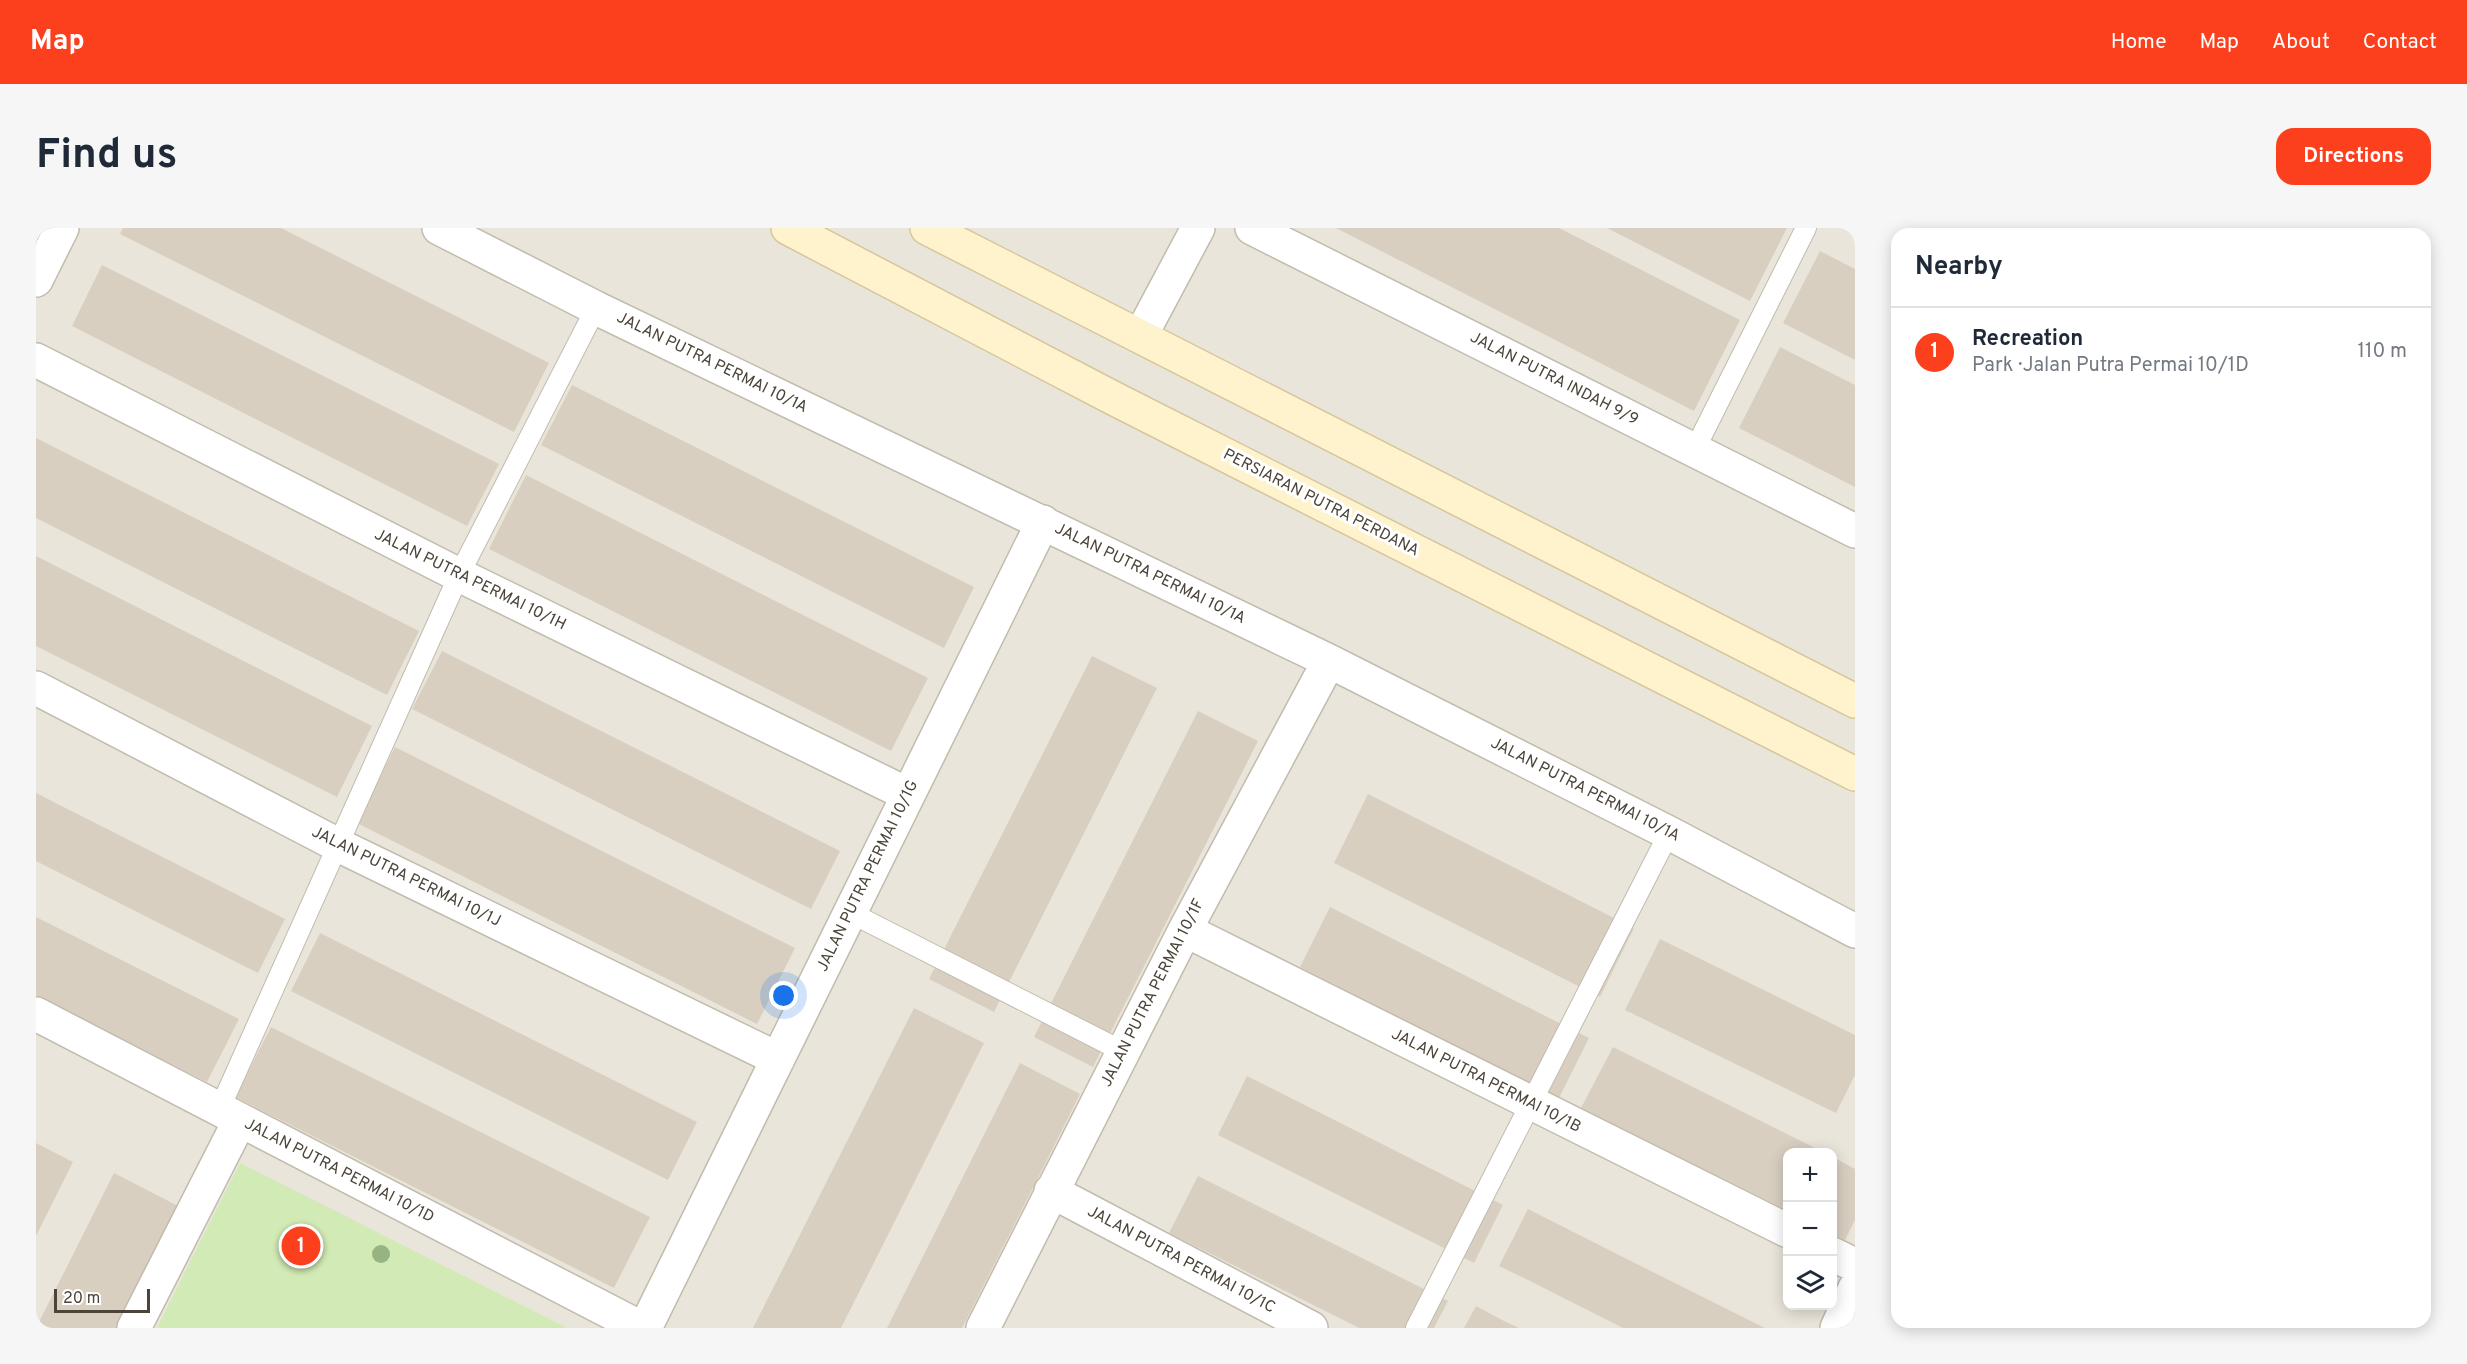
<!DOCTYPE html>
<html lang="en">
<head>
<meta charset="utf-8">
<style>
  body { margin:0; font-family:Overpass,sans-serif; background:#f6f6f7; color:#1f2937 }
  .controls { position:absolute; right:18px; bottom:18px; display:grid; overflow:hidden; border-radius:12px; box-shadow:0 3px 15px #0003 }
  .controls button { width:54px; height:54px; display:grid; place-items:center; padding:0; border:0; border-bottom:2px solid #e0e1e3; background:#fff; color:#1f2937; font:30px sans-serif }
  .scale { position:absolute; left:18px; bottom:15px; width:96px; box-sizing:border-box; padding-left:6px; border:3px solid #4b4439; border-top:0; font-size:16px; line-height:21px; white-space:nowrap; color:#4b4439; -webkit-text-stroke:4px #fff; paint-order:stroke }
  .you { position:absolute; left:748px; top:768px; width:21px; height:21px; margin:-15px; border:4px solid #fff; border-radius:50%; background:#1a73e8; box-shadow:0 0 0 9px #1a73e833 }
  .badge { display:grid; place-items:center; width:39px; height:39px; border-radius:50%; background:#fc3f1d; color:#fff; font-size:20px; font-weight:700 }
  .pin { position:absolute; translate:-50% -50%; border:3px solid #fff; box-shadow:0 2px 6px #0006 }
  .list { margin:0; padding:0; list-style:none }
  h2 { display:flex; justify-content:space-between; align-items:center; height:78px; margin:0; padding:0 24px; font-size:26px }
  h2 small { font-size:20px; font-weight:400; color:#747a83 }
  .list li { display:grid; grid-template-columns:39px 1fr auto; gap:18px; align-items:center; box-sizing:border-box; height:90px; padding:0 24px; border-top:2px solid #e0e1e3 }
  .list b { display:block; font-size:22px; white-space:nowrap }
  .list p { margin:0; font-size:20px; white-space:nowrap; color:#747a83 }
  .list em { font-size:20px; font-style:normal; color:#747a83 }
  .icon { flex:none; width:33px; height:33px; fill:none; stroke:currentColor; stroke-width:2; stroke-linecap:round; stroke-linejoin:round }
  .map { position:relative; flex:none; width:1819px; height:1100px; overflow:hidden; border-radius:18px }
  header { display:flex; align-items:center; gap:36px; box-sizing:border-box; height:84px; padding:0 30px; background:#fc3f1d; color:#fff }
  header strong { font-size:28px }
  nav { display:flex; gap:33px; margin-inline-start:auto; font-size:21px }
  .intro { display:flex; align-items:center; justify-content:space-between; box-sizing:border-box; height:144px; padding:0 36px }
  h1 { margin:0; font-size:42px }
  .button { padding:15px 27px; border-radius:18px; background:#fc3f1d; color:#fff; font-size:21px; font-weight:700 }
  main { display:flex; gap:36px; padding:0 36px }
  aside { flex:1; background:#fff; border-radius:18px; box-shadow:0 3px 15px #0003 }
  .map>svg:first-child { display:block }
</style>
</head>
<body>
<header>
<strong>Map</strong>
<nav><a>Home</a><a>Map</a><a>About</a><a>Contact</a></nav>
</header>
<div class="intro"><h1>Find us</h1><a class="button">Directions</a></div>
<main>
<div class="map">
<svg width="1819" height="1100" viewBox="0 0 1819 1100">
  <rect width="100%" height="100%" fill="#f6f3ec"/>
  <!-- residential -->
  <path fill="#eae5da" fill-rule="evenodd" d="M0 0H1819V1100H0ZM1752 924H1796V1078H1752Z"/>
  <!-- green -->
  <path fill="#d2eab5" d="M204 935 531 1100H121Z"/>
  <!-- building -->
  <path fill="#d8cfc1" d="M87 0H245L513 135 478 204 84 6Z
    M1300 0H1523L1704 92 1658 183Z
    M1571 0H1751L1714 73Z
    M1784 23 1819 41V132L1747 95Z
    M66 37 463 236 431 298 36 98Z
    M1744 119 1819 157V259L1703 200Z
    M536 157 938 359 908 420 505 217Z
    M0 210 383 403 351 467 0 290Z
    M490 247 892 450 855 523 453 321Z
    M0 328 336 498 301 569 0 418Z
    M406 423 804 623 775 681 376 481Z
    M1056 428 1121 460 958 784 893 751Z
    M1162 483 1222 513 1057 839 998 809Z
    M359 519 759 720 721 796 321 595Z
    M0 565 249 691 222 745 0 633Z
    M1332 566 1598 700 1564 769 1298 635Z
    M1294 679 1553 810 1523 870 1264 739Z
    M0 689 203 791 171 854 0 768Z
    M284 705 661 894 632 952 255 763Z
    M1624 711 1819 807V847L1800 885 1589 782Z
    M878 780 948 815 863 985 805 1100H717Z
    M235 799 614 989 578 1060 199 869Z
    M1577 819 1787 924H1752V983L1545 880Z
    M984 835 1044 866 1002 950 926 1100H851Z
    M1211 848 1467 977 1438 1035 1182 907Z
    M0 915 37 934 0 1008Z
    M1797 929 1819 941V992L1809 1012 1797 1006Z
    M78 945 148 981 88 1100H0Z
    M1162 948 1412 1073 1398 1100H1323L1133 1005Z
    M1492 981 1579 1025 1729 1100H1587L1492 1052 1463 1038Z
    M1440 1078 1468 1093 1483 1100H1428Z"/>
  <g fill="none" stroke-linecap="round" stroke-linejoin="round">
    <!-- lane casing -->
    <g stroke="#c2bbae" stroke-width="22">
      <path id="lane" d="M1658 223 1770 0
        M815 685 1086 823
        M184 880 423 347 560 80
        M1380 1100 1633 605"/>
    </g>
    <!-- street casing -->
    <g stroke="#c2bbae" stroke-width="36">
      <path id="street" d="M403 0 560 80 1293 433 1633 605 1819 703
        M1216 0 1819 303
        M0 52 26 0
        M1105 107 1162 0
        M0 132 423 347 871 566
        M0 460 302 617 742 831
        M1149 702 1752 1003
        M0 786 605 1100
        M1015 963 1275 1100
        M1796 1026 1819 1037
        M98 1100 204 892
        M609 1100 1007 294
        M947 1100 1149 702 1293 433
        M1801 1100 1819 1060"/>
    </g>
    <!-- secondary casing -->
    <g stroke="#d6c79b" stroke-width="36">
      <path id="secondary" d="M752 0 1077 170 1819 546
        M891 0 1819 473"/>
    </g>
    <!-- lane -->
    <use href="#lane" stroke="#fff" stroke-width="20"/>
    <!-- street -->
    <use href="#street" stroke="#fff" stroke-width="33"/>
    <!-- secondary -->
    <use href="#secondary" stroke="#fff3cd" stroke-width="33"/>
  </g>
  <!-- trees -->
  <circle fill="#97b381" cx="345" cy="1026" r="9"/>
  <g text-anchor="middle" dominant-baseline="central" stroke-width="6" stroke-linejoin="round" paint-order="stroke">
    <!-- street labels -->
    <g font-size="16" fill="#4b4439" stroke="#fff">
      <text transform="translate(676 135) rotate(26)">JALAN PUTRA PERMAI 10/1A</text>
      <text transform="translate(1518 151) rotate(27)">JALAN PUTRA INDAH 9/9</text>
      <text transform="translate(1285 275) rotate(27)">PERSIARAN PUTRA PERDANA</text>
      <text transform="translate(1114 346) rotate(26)">JALAN PUTRA PERMAI 10/1A</text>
      <text transform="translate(434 352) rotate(26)">JALAN PUTRA PERMAI 10/1H</text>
      <text transform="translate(1549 562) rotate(27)">JALAN PUTRA PERMAI 10/1A</text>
      <text transform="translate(832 648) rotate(-64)">JALAN PUTRA PERMAI 10/1G</text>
      <text transform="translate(370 649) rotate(26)">JALAN PUTRA PERMAI 10/1J</text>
      <text transform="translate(1117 765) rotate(-63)">JALAN PUTRA PERMAI 10/1F</text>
      <text transform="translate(1450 853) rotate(27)">JALAN PUTRA PERMAI 10/1B</text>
      <text transform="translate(303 943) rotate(27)">JALAN PUTRA PERMAI 10/1D</text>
      <text transform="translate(1145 1032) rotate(28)">JALAN PUTRA PERMAI 10/1C</text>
    </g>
  </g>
</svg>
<div class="controls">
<button>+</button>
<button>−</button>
<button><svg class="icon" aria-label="layers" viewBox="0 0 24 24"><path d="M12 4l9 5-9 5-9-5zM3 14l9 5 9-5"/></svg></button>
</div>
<div class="scale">20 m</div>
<div class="you"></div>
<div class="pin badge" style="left:265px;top:1018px">1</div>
</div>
<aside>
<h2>Nearby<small></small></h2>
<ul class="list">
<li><span class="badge">1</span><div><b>Recreation</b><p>Park · Jalan Putra Permai 10/1D</p></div><em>110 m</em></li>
</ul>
</aside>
</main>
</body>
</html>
